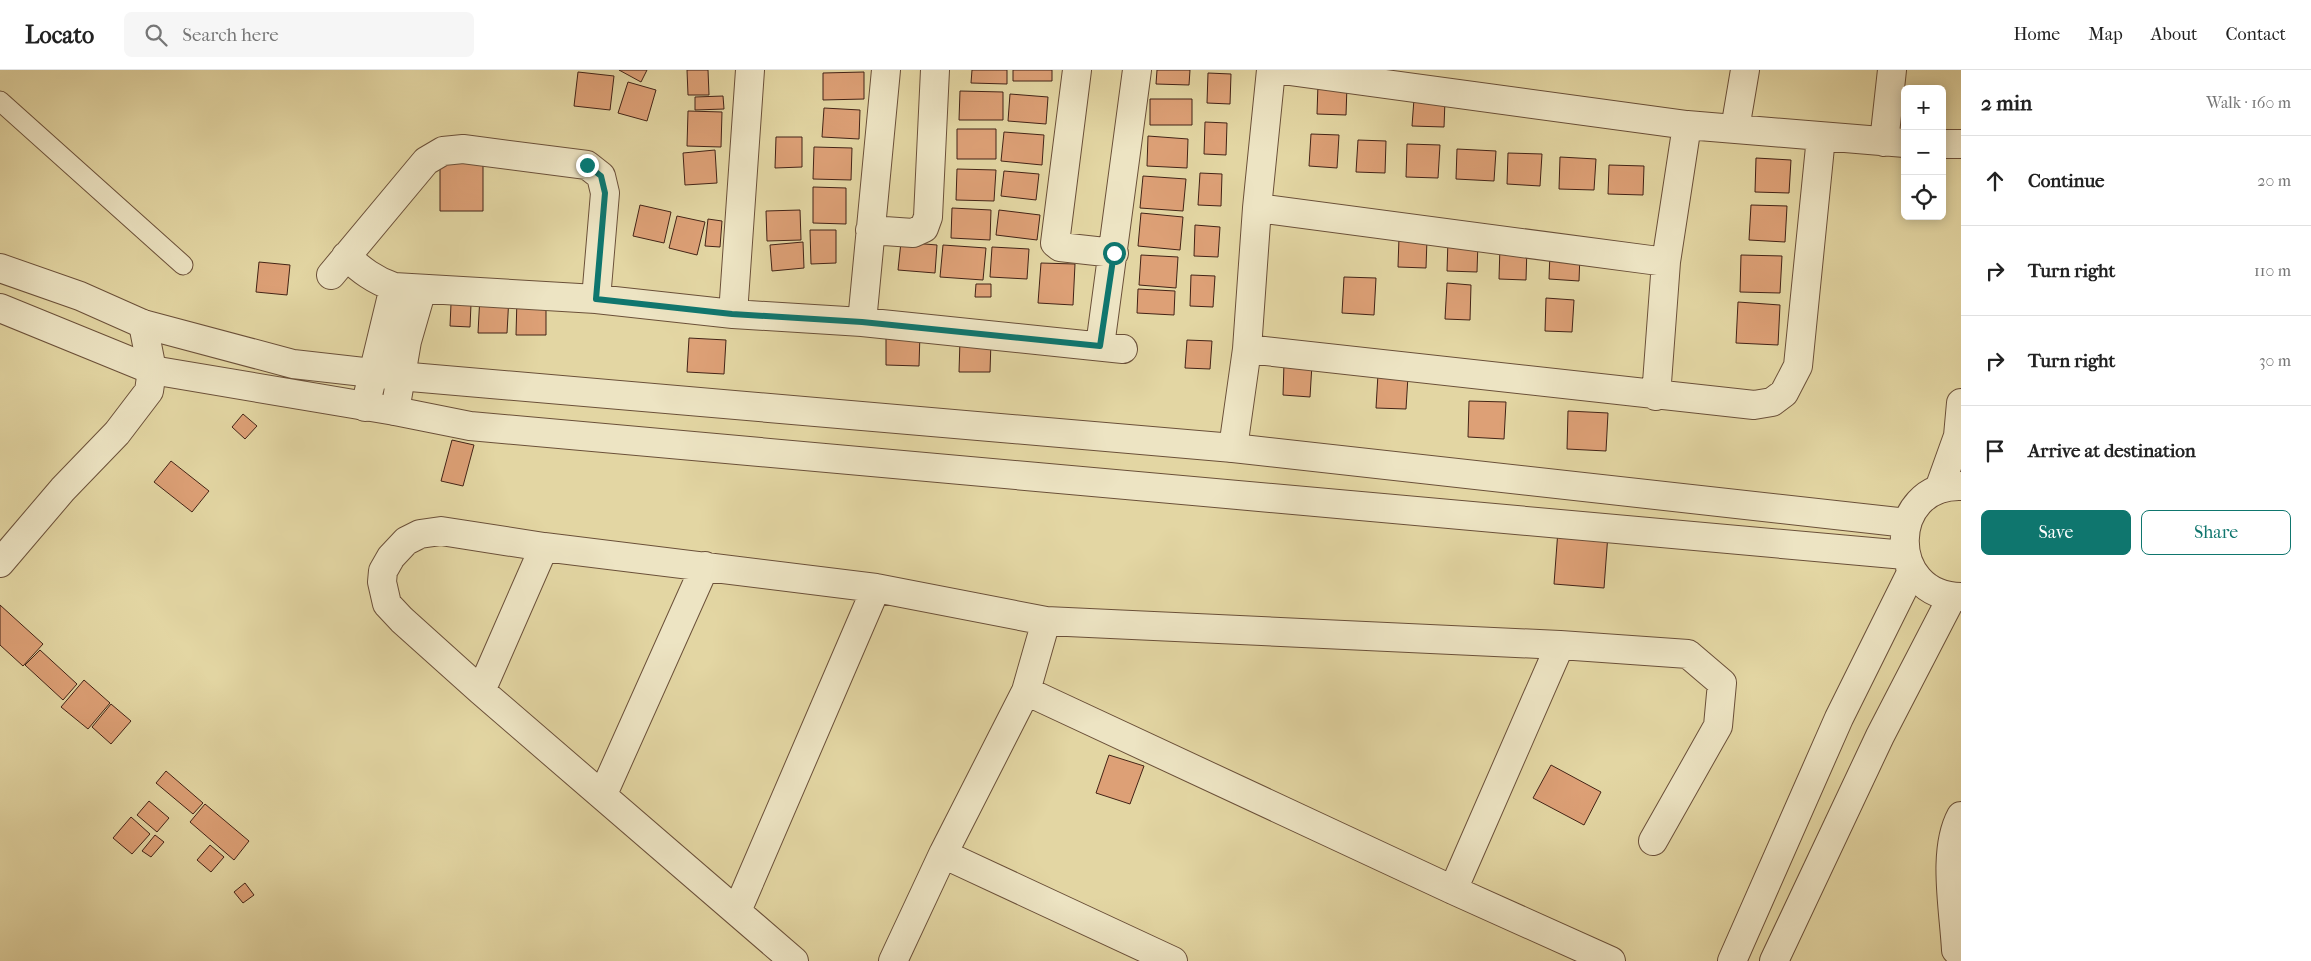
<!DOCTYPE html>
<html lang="en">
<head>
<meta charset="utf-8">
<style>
  body { margin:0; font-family:"IM FELL French Canon",serif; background:#f6f6f6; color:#222 }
  .controls { position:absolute; right:15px; top:15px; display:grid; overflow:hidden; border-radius:8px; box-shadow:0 2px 12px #0003 }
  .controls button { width:45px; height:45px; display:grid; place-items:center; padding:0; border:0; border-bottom:1px solid #e0e0e0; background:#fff; color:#222; font:25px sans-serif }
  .stop { position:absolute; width:15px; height:15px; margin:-11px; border:4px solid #0f766e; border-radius:50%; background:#fff }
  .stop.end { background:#0f766e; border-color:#fff; box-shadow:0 1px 5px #0008 }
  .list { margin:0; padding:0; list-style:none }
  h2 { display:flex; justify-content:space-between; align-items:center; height:65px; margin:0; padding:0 20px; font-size:21px }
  h2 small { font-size:16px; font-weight:400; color:#767676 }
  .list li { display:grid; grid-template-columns:32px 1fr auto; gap:15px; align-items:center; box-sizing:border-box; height:90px; padding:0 20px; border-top:1px solid #e0e0e0 }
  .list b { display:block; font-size:19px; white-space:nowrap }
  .list em { font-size:16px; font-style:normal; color:#767676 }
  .actions { display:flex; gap:10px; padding:15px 20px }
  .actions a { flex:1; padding:11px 0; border:1px solid #0f766e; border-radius:8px; text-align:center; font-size:18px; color:#0f766e }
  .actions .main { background:#0f766e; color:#fff }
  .icon { flex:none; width:28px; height:28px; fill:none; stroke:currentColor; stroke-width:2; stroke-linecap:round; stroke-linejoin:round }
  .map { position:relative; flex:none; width:1961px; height:891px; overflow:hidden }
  header { display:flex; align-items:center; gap:30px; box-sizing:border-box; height:70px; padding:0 25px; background:#fff; border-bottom:1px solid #e0e0e0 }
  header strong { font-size:24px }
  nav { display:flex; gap:28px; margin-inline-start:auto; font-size:18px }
  .search { width:350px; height:45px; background:#f6f6f6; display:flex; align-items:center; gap:12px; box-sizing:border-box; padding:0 18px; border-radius:8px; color:#767676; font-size:19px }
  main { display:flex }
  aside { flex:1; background:#fff }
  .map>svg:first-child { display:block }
</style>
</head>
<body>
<header>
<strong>Locato</strong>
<div class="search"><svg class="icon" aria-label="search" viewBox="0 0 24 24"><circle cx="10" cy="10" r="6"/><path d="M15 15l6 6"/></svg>Search here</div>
<nav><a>Home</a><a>Map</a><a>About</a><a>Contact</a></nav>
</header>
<main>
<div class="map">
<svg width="1961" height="891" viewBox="0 0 1961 891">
  <rect width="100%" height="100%" fill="#e3d6a3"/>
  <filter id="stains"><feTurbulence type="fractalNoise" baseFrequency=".004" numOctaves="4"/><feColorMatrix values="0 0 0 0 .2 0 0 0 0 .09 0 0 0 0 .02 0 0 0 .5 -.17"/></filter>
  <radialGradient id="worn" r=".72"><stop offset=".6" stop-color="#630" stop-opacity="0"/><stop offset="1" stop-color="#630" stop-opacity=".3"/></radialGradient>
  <!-- building -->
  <path fill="#dda076" stroke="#432316" d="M619 0H647L641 12Z
    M687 0H708L709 25H688Z
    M972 0H1007V14L971 13Z
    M1013 0H1052V11H1013Z
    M1157 0H1190L1189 15 1156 14Z
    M578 2 614 6 610 40 574 36Z
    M864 2V29L823 30V3Z
    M1208 3 1231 4 1230 34 1207 33Z
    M628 12 656 20 647 51 618 43Z
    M1318 14 1347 16 1346 45 1317 44Z
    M960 21 1003 22V50H959Z
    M1010 24 1048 27 1046 54 1008 51Z
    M723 26 724 39 695 40V27Z
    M1150 29H1192V55H1150Z
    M1414 29 1445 30 1444 57 1412 56Z
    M824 38 860 40 859 69 822 67Z
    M688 41 722 42 721 77 687 76Z
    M1205 52 1227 53 1226 85 1204 84Z
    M957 59H996V89H957Z
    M1004 62 1044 65 1042 95 1001 91Z
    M1311 64 1339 65 1337 98 1309 96Z
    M1148 66 1188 69 1187 98 1147 96Z
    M776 67H802V97L775 98Z
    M1358 70 1386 71 1385 103 1356 102Z
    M1407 74 1440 75 1438 108 1406 107Z
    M814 77 852 78 851 110 813 109Z
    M1457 79 1496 81 1494 111 1456 109Z
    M715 80 717 113 685 115 683 83Z
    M1508 83 1542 84 1540 116 1507 114Z
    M1560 87 1596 89 1594 120 1559 119Z
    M1756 88 1791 90 1789 123 1755 122Z
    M440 92H483V141H440Z
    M1609 95 1644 96 1643 125 1608 124Z
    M957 99 996 100 994 131 956 130Z
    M1004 101 1039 104 1036 130 1001 126Z
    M1200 103 1222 104 1221 136 1198 135Z
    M1143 106 1186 109 1183 141 1140 138Z
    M813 117 846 118V154L813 153Z
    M640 135 671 142 664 173 633 166Z
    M1751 135 1787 136 1785 172 1749 170Z
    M952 138 991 140 990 170 951 168Z
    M800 140 801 170 767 171 766 141Z
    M999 140 1040 145 1037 170 996 165Z
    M1141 143 1183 147 1180 180 1138 176Z
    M677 146 705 152 697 185 669 178Z
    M708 149 722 151 720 177 705 176Z
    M1195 155 1220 157 1218 187 1194 186Z
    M810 160H836V193L811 194Z
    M1399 167 1427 169 1426 198 1398 197Z
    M1448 170 1478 172 1477 202 1447 201Z
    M803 172 804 198 772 201 770 175Z
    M901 172 937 175 935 203 898 200Z
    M943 175 986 178 983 210 940 207Z
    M1500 176 1527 177 1526 210 1499 209Z
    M992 177 1029 179 1027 209 990 207Z
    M1550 183 1580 184 1579 211 1549 209Z
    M1141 185 1178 187 1176 218 1139 215Z
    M1741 185 1782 186 1780 223 1740 222Z
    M259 192 290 195 287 225 256 222Z
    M1041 193 1075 194 1073 235 1038 233Z
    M1191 205 1215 206 1213 237 1190 236Z
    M1344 207 1376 208 1374 245 1342 243Z
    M1447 213 1471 215 1470 250 1445 249Z
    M976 214H991V227H975Z
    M1138 219 1175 221 1174 245 1137 243Z
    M480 225 509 226 507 263H478Z
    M517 228 546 229V265H516Z
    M1546 228 1574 230 1572 262 1545 261Z
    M1738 232 1780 235 1778 275 1736 273Z
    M451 234H471L470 257 450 256Z
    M886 263H920L919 296 886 295Z
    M689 268 726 270 724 304 687 302Z
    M960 270 991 271 990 302H959Z
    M1187 270 1212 271 1210 299 1185 298Z
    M1284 293 1312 294 1310 327 1283 325Z
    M1378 304 1408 306 1406 339 1376 338Z
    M1469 331 1506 332 1504 369 1468 367Z
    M1568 341 1608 343 1606 381 1567 379Z
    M243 344 257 356 245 369 232 357Z
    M452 370 474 375 463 416 441 411Z
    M171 391 209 421 192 442 154 412Z
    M1558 460 1608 464 1604 518 1554 514Z
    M0 535 43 574 23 596 0 575Z
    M40 580 77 614 63 630 25 595Z
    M84 610 110 633 88 659 61 637Z
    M111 634 131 651 111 674 92 657Z
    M1109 685 1144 696 1130 734 1096 723Z
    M1551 695 1601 722 1584 755 1533 728Z
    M166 701 203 733 193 744 156 713Z
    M149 731 169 748 157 762 137 745Z
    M205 734 249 771 234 790 190 752Z
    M131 747 150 764 132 784 113 768Z
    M155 765 164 772 151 787 142 781Z
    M210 775 224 787 211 802 197 790Z
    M245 813 254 825 243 833 234 822Z"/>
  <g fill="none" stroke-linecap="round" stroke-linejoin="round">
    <!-- service casing -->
    <g stroke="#6b5039" stroke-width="21">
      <path id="service" d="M0 31 183 195"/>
    </g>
    <!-- minor casing -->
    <g stroke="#6b5039" stroke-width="30">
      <path id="minor" d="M1077 0 1055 173 1060 177 1114 183
        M1271 0 1257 138 1247 279 1754 335 1772 332 1784 323 1798 296 1821 67
        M1282 0 1687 55 1905 73
        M1735 59 1745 0
        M1884 72 1892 0
        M1942 74H1961
        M1257 138 1666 192 1687 55
        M870 160 913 163 924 158 928 147 935 0
        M346 186C361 200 374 210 394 217L596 229 733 244 862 252 1123 279
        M331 205 426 91 443 81 463 79 587 95 601 106 605 123 596 229
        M733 244 750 0
        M862 252 886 0
        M1100 276 1137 0
        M1656 326 1666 192
        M365 337 394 217
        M395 341 407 271 422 219
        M1233 378 1247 279
        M1939 419 1958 366 1961 333
        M0 493 63 419 117 363 149 321 152 300 143 254
        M481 621 544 477
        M1026 621 1453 820 1611 891
        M603 724 705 496
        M943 784 1173 891
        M1453 820 1560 575
        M737 841 876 518
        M1956 880C1954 840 1942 781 1961 746
        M794 891 481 621 402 550 387 534 382 512 383 501 391 487 406 471 420 464 441 461 544 477 876 518 1046 551 1560 575 1688 584 1722 613 1718 656 1653 771
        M893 891 943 784 1026 621 1046 551
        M1732 891 1839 648 1912 501
        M1774 891 1880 666 1952 527"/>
    </g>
    <!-- tertiary casing -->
    <g stroke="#6b5039" stroke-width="30">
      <path id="tertiary" d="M0 198 80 226 143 254 293 294 399 306 1233 378 1907 453
        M0 238 152 300 395 341 470 356 1905 485
        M1961 416C1887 414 1885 526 1961 527"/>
    </g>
    <!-- service -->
    <use href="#service" stroke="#ede4c3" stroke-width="19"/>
    <!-- minor -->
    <use href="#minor" stroke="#ede4c3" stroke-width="28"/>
    <!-- tertiary -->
    <use href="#tertiary" stroke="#ede4c3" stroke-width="28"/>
  </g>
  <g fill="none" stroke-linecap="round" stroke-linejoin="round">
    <!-- route -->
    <path stroke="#0f766e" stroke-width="6" d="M587 95 601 106 605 123 596 229 732 244 862 252 1100 276 1114 183"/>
  </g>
  <rect width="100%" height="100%" filter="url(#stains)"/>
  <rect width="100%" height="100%" fill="url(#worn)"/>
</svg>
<div class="controls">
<button>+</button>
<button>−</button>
<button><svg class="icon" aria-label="locate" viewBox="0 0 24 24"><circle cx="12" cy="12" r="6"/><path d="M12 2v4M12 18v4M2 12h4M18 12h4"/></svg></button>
</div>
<div class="stop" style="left:1114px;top:183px"></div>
<div class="stop end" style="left:587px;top:95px"></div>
</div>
<aside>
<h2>2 min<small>Walk · 160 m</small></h2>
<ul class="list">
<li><svg class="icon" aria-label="ahead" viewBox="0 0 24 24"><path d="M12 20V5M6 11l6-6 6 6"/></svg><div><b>Continue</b></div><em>20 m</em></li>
<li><svg class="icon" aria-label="right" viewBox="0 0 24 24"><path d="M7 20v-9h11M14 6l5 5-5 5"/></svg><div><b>Turn right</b></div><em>110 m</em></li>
<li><svg class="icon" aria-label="right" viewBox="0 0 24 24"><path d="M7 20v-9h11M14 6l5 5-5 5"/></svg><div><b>Turn right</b></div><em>30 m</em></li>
<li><svg class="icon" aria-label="arrive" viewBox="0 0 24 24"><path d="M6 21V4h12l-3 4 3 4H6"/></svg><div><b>Arrive at destination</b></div></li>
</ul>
<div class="actions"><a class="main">Save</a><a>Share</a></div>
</aside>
</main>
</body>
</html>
